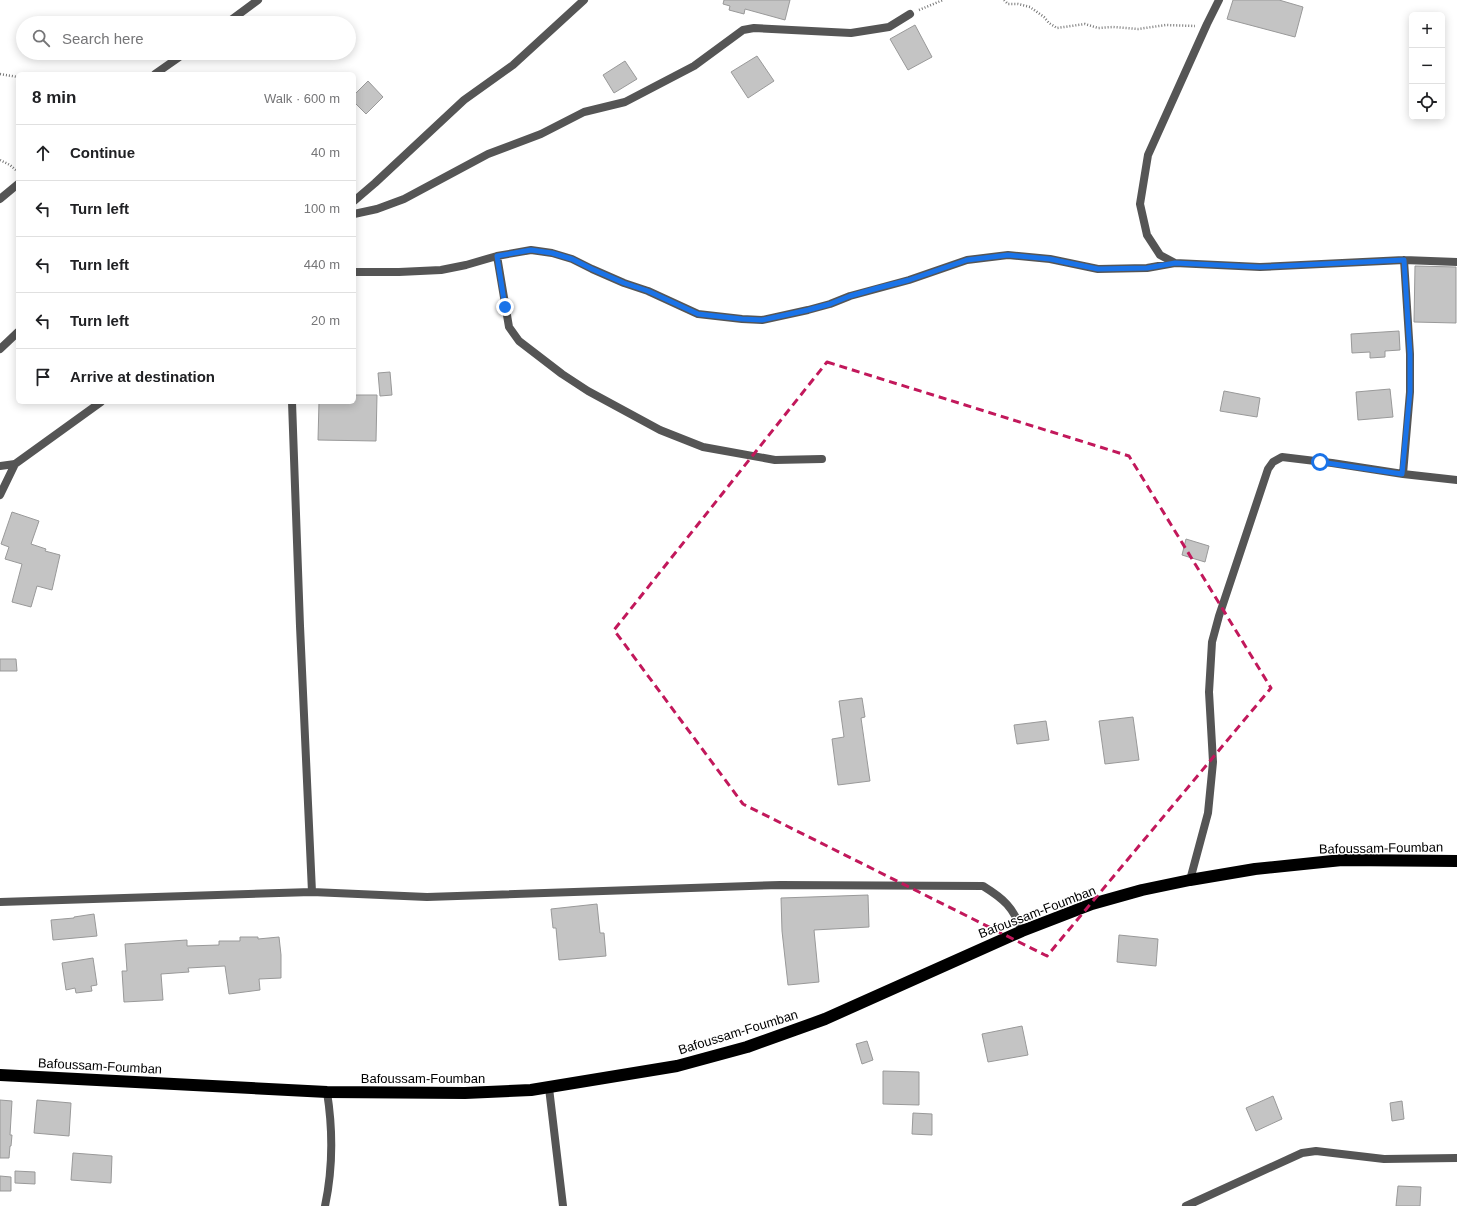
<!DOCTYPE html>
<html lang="en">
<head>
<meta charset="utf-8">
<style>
  body { margin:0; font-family:Helvetica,sans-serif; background:#f2f2f2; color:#202124 }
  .controls { position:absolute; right:12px; top:12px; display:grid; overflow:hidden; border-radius:6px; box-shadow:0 2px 10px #0003 }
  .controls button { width:36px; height:36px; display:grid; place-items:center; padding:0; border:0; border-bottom:1px solid #e0e0e0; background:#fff; color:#202124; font:20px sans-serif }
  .stop { position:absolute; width:12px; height:12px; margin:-9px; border:3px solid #1a73e8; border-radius:50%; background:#fff }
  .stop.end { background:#1a73e8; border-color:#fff; box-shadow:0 1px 4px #0008 }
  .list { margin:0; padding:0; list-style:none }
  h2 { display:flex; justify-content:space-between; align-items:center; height:52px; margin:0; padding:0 16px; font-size:17px }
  h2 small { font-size:13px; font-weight:400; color:#757577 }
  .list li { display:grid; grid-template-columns:26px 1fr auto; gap:12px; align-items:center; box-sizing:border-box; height:56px; padding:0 16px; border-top:1px solid #e0e0e0 }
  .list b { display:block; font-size:15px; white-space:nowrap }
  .list em { font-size:13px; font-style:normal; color:#757577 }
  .icon { flex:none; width:22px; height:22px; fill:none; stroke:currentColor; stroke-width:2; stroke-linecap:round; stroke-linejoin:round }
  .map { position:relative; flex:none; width:1457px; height:1206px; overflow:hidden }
  .search { position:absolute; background:#fff; box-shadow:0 2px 10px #0003; left:16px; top:16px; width:340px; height:44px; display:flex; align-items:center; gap:10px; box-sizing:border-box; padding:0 14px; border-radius:22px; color:#757577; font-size:15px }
  .panel { position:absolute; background:#fff; box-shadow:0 2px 10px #0003; left:16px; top:72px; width:340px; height:332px; border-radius:6px }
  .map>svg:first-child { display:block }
</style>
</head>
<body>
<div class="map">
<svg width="1457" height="1206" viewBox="0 0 1457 1206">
  <rect width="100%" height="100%" fill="#fff"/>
  <!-- building -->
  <path fill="#c4c4c4" stroke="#999" d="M724 0H790L785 20 745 9 744 14 729 10 730 6 723 4Z
    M1233 0H1279L1303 7 1295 37 1227 19Z
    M915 25 932 57 908 70 890 39Z
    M757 56 774 81 748 98 731 72Z
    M625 61 637 79 614 93 603 75Z
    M368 81 383 97 366 114 354 102V95Z
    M1415 266 1456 267V323L1414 322Z
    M1399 331 1400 350 1385 351V357L1370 358V352L1352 353 1351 334Z
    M390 372 392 395 380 396 378 373Z
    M1390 389 1393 417 1358 420 1356 392Z
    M1224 391 1260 398 1257 417 1220 411Z
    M354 395H377L376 441 318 440 319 402H354Z
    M12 512 39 521 31 544 46 549 45 551 60 555 52 590 37 586 31 607 12 602 22 564 5 559 9 547 1 544Z
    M1186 539 1209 546 1205 562 1182 555Z
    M0 659H16L17 671H0Z
    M862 698 865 717 861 718 870 781 838 785 832 739 844 737 839 701Z
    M1133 717 1139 760 1105 764 1099 721Z
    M1046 721 1049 740 1017 744 1014 725Z
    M868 895 869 927 814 930 819 982 788 985 782 931 781 898Z
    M597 904 600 933H604L606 956 559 960 556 928H553L551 909Z
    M94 914 97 936 53 940 51 920 74 918V917Z
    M1119 935 1158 939 1156 966 1117 962Z
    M240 937H258V939L279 937 281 955V978L259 979 260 990 229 994 225 966 188 968 189 972 161 974 163 1000 124 1002 122 971H127L125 944 187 940V946L219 945V941H240Z
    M93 958 97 985 91 986 92 991 76 993 75 988 66 990 62 963Z
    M1022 1026 1028 1055 988 1062 982 1034Z
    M867 1041 873 1060 862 1064 856 1044Z
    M883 1071 919 1072V1105L883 1104Z
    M1273 1096 1282 1119 1256 1131 1246 1108Z
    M0 1100 12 1101 10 1135H12L11 1146H10L9 1158H0Z
    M37 1100 71 1103 69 1136 34 1133Z
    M1402 1101 1404 1119 1392 1121 1390 1103Z
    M913 1113 932 1114V1135L912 1134Z
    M73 1153 112 1156 111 1183 71 1180Z
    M15 1171 35 1172V1184L15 1183Z
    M0 1176 11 1177V1191H0Z
    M1398 1186 1421 1187 1420 1206H1396Z"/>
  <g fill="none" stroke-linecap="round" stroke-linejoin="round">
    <!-- path -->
    <path stroke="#777" stroke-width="2.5" stroke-dasharray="1 2" stroke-linecap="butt" d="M1004 0 1008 4H1018L1030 7 1044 17 1049 23 1057 28 1085 24 1098 28 1113 27 1138 29 1166 25 1195 26
      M919 10 943 0
      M0 74 18 77
      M0 160 10 165 18 172"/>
    <!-- street -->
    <path stroke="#555" stroke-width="8" d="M1219 0 1207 24 1148 155 1140 204 1147 235 1160 255 1175 263 1260 267 1404 260 1457 262
      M227 23 258 0
      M155 74 185 53
      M0 199 18 184
      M354 201 375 183 464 100 513 65 584 0
      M354 214 377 209 404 199 488 154 541 134 584 112 625 102 694 66 743 30 754 28 851 33 889 27 910 14
      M497 256 509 327 519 341 562 374 588 391 660 430 703 447 775 460 822 459
      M354 272H399L441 270 466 265 497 256 531 250 552 253 572 259 592 269 624 283 648 291 698 314 742 319 762 320 808 310 830 304 850 296 909 280 967 260 1008 255 1050 259 1098 269 1147 268 1175 263
      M0 349 18 332
      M292 402 300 626 312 892
      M0 466 15 464 101 402
      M1403 474 1410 392V354L1404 260
      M0 495 15 464
      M1190 880 1208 813 1213 762 1209 692 1212 642 1219 616 1268 469 1273 462 1282 457 1332 463 1403 474 1457 480
      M0 902 312 892 427 897 780 885 983 886C1004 899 1013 907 1022 931
      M549 1088 563 1206
      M325 1206C333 1168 333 1130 327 1092
      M1186 1206 1302 1153 1316 1151 1384 1159 1457 1158"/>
    <!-- highway -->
    <path stroke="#000" stroke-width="12" d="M0 1075 327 1092 465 1093 531 1090 677 1066 747 1047 825 1019 1022 931 1092 904 1142 890 1190 880 1255 869 1342 860 1457 861"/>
  </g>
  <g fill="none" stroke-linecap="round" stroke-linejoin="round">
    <!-- route -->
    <path stroke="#1a73e8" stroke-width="5" d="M505 307 497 256 531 250 552 253 572 259 592 269 624 283 648 291 698 314 742 319 762 320 808 310 830 304 850 296 878 288 909 280 967 260 1008 255 1050 259 1098 269 1147 268 1175 263 1260 267 1404 260 1410 354V392L1402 474 1320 462"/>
  </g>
  <!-- marked area -->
  <path fill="none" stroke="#c2185b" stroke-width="3" stroke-dasharray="8 5" stroke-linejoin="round" d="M827 362 1129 456 1271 688 1047 956 743 804 614 630Z"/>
  <g text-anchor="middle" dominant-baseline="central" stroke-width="3" stroke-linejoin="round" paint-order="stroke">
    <!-- street labels -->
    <g font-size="13" fill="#000" stroke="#fff">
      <text transform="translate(1381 848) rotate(-1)">Bafoussam-Foumban</text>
      <text transform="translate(1037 912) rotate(-21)">Bafoussam-Foumban</text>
      <text transform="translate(738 1032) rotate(-17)">Bafoussam-Foumban</text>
      <text transform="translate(100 1066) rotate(3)">Bafoussam-Foumban</text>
      <text x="423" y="1078">Bafoussam-Foumban</text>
    </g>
  </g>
</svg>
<div class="controls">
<button>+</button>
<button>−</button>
<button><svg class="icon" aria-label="locate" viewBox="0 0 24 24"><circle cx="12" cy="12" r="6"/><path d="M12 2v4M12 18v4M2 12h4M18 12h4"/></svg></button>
</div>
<div class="stop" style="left:1320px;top:462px"></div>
<div class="stop end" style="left:505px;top:307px"></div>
<div class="search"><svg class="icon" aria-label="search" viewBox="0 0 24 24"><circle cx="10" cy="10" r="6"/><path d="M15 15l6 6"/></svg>Search here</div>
<section class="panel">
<h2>8 min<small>Walk · 600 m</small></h2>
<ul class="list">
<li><svg class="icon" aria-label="ahead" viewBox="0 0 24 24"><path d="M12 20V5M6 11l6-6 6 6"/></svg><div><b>Continue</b></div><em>40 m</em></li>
<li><svg class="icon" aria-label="left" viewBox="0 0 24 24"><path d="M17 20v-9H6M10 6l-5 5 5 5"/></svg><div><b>Turn left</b></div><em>100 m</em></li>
<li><svg class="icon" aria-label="left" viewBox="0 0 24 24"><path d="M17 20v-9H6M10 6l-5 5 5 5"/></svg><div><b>Turn left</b></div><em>440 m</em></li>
<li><svg class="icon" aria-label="left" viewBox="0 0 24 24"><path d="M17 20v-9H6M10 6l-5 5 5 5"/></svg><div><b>Turn left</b></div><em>20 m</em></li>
<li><svg class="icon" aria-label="arrive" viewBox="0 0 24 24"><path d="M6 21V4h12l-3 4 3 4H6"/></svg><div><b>Arrive at destination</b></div></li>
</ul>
</section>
</div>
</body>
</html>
